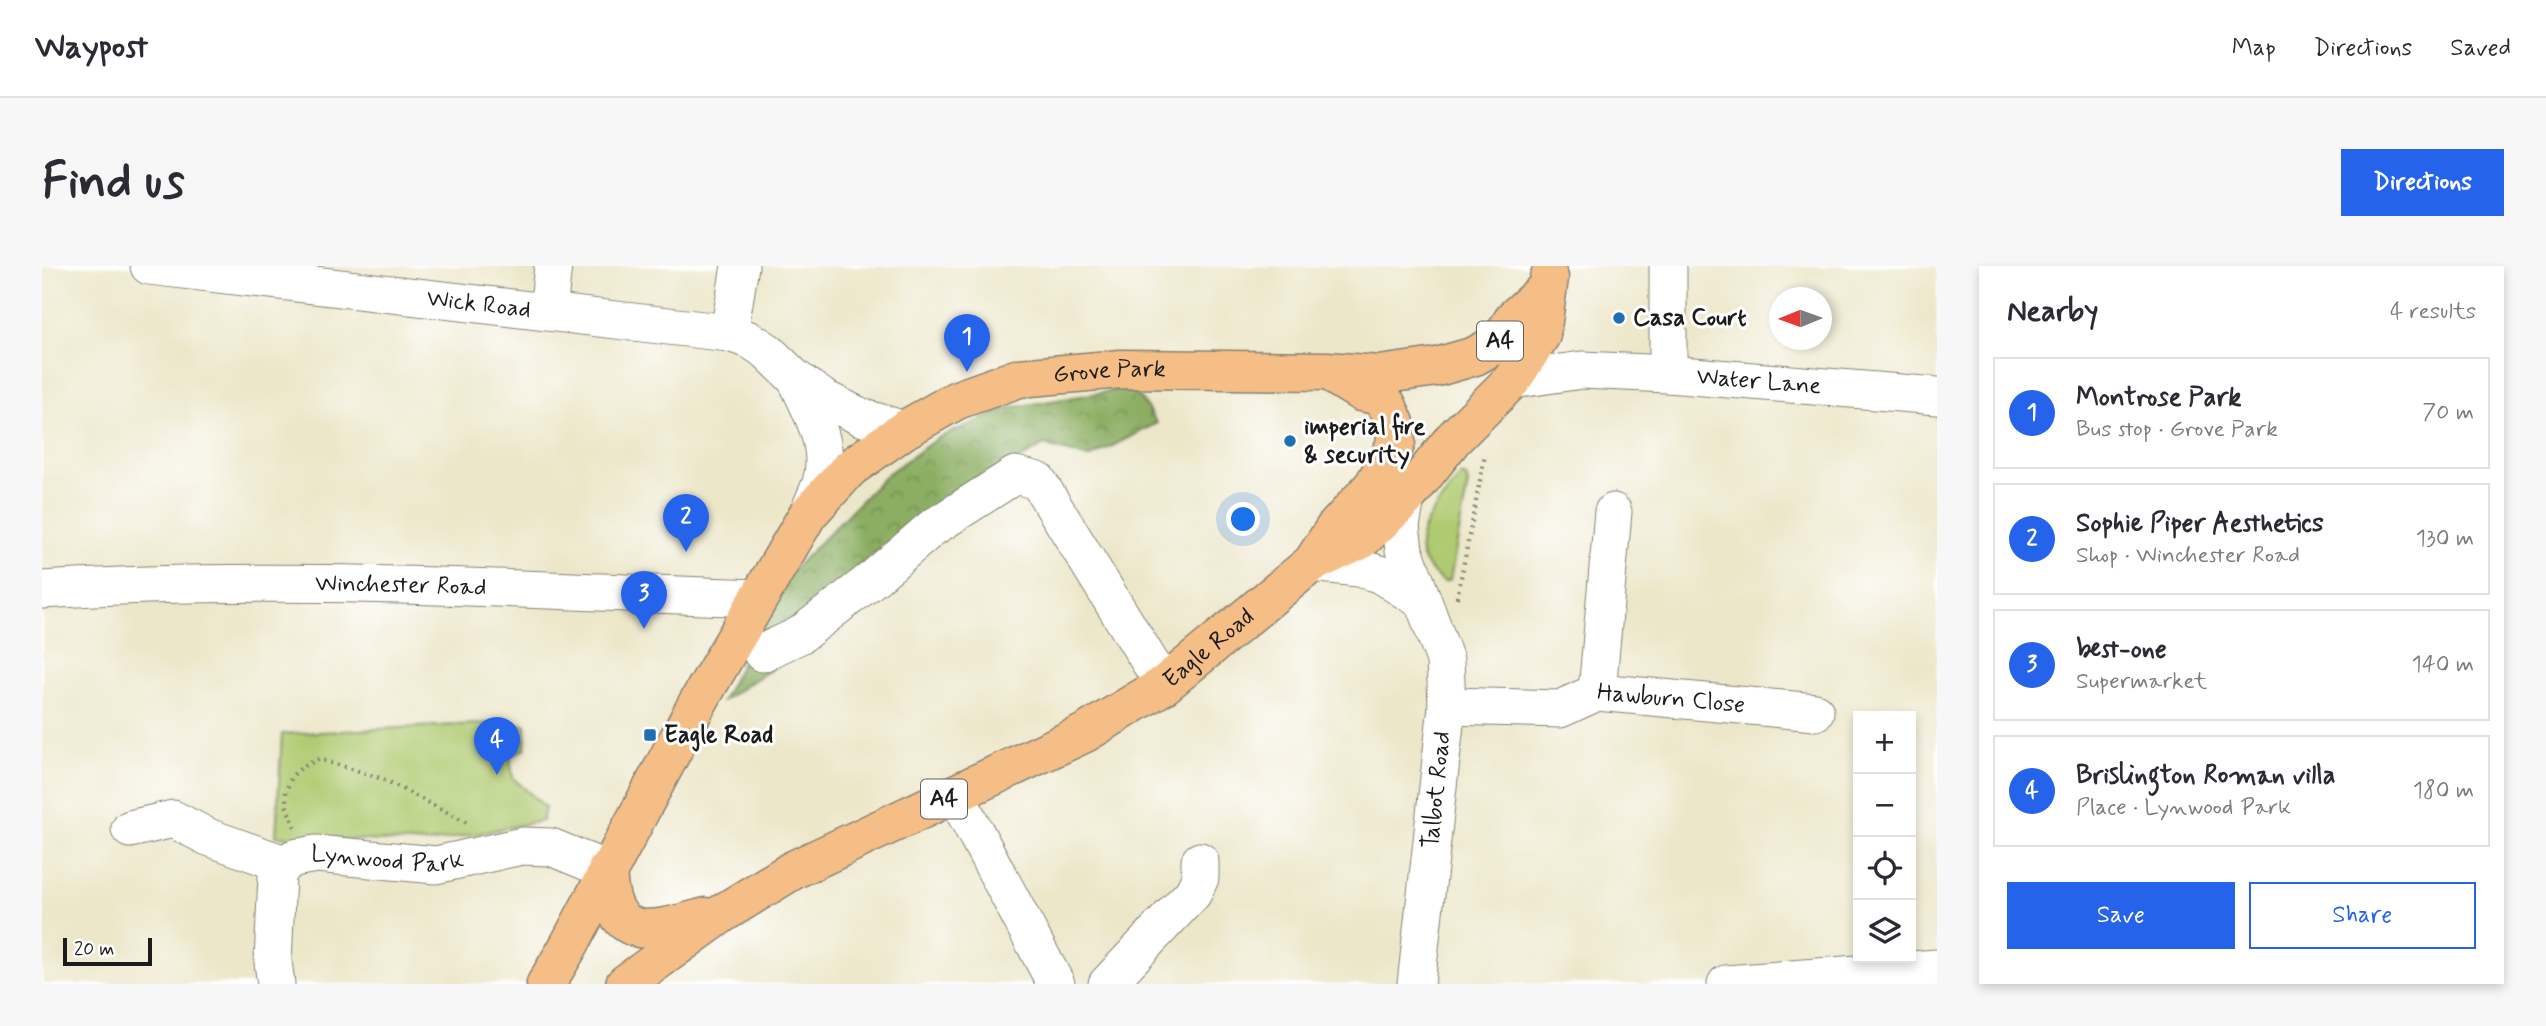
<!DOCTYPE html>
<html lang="en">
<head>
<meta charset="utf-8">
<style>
  body { margin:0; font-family:Mynerve,sans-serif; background:#f7f7f7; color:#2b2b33 }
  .controls { position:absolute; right:21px; bottom:21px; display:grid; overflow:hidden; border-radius:0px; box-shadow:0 4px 10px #0003 }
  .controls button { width:63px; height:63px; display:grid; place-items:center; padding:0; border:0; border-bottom:2px solid #e1e1e2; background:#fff; color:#2b2b33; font:35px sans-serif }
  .compass { position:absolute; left:1727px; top:21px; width:63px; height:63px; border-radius:50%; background:#fff; box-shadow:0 4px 10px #0003; rotate:269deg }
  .scale { position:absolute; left:21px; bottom:18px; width:89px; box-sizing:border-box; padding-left:7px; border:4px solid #1c1c1c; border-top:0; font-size:19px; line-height:24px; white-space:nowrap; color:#1c1c1c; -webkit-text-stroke:5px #fff; paint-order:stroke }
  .you { position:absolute; left:1202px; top:254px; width:24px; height:24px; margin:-18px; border:5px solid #fff; border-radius:50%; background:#1a73e8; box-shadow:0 0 0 10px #1a73e833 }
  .badge { display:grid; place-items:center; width:46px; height:46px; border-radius:50%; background:#2563eb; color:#fff; font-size:23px; font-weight:700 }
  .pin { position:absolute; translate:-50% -58px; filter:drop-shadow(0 2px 4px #0008) }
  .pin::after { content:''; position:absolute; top:37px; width:24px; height:21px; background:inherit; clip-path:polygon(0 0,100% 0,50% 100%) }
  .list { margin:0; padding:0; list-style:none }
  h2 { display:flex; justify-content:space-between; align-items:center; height:91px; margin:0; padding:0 28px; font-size:30px }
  h2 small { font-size:23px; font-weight:400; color:#7c7c81 }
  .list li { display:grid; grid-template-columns:46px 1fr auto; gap:21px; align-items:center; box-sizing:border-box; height:112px; margin:0 14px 14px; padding:0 14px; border:2px solid #e1e1e2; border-radius:0px }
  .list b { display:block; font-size:26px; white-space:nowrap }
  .list p { margin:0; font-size:23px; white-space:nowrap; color:#7c7c81 }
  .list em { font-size:23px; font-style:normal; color:#7c7c81 }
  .actions { display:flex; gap:14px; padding:21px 28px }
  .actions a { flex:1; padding:16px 0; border:2px solid #2563eb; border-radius:0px; text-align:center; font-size:24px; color:#2563eb }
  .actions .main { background:#2563eb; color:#fff }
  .icon { flex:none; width:38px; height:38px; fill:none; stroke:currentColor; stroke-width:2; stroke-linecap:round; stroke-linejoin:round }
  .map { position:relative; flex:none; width:1895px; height:718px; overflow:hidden; border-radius:0px }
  header { display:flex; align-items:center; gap:42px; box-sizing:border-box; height:98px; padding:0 35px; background:#fff; border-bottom:2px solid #e1e1e2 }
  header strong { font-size:33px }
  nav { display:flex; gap:38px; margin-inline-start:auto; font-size:24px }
  .intro { display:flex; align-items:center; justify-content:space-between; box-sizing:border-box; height:168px; padding:0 42px }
  h1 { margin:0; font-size:49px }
  .button { padding:18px 32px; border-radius:0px; background:#2563eb; color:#fff; font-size:24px; font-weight:700 }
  main { display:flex; gap:42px; padding:0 42px }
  aside { flex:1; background:#fff; border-radius:0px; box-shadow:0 4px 10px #0003 }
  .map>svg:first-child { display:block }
</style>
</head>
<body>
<header>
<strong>Waypost</strong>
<nav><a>Map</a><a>Directions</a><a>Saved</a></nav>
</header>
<div class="intro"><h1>Find us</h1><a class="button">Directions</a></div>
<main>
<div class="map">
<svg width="1895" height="718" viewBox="0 0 1895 718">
  <defs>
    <pattern id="forest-crowns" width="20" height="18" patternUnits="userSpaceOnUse" patternTransform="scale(1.75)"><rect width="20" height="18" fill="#8bae62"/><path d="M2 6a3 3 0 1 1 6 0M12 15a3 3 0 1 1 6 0" fill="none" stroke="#718d50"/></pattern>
  </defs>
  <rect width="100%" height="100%" fill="#fff"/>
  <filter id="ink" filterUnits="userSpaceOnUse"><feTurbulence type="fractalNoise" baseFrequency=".0143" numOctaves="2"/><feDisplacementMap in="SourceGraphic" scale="14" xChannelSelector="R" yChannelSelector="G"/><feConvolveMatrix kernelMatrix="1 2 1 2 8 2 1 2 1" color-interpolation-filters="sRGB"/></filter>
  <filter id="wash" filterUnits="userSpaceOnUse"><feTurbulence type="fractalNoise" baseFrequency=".00686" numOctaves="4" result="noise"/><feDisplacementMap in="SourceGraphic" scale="28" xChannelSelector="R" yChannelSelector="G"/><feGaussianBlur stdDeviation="1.57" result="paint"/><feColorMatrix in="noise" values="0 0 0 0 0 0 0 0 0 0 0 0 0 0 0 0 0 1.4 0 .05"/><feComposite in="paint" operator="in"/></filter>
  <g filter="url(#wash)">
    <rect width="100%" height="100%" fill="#ede7ca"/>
    <!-- green -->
    <path fill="#afca70" stroke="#667346" stroke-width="2" d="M1419 209 1424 211 1426 218 1408 314 1402 316C1351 281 1393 245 1419 209Z
      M455 457 484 459 483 483 468 490 471 512 503 541 500 555 387 577 234 570 240 468Z"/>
    <!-- forest -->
    <path fill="url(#forest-crowns)" stroke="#54653f" stroke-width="2" d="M1075 124 1095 127 1115 157 1047 192 1002 179 940 216 827 291 765 380 680 435 743 312 845 208 896 172 966 142Z"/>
  </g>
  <g filter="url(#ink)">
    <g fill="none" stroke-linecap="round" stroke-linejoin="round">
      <!-- minor casing -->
      <g stroke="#848273" stroke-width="39">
        <g id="minor">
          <path id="s1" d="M107 0 687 67 708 74 725 85 754 113 781 132 819 151 862 164"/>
          <path d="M506 45 511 0"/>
          <path d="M687 67 698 0"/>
          <path d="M1626 108V0"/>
          <path d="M754 113C769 145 790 181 779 217 775 228 770 238 766 248"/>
          <path id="s2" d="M1470 114 1540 104 1626 108 1895 130"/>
          <path d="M1364 232 1359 260 1362 284 1403 394 1405 440 1374 718"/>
          <path d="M1270 297 1317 302 1337 308 1379 334"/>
          <path id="s3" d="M0 324C238 308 478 324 716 332"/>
          <path d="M720 387 758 369 832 312 890 262 973 209 996 215 1122 419"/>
          <path d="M1555 426 1571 246"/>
          <path id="s4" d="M1405 440 1518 443 1555 426 1773 446"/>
          <path d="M913 528 1014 718"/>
          <path d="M88 563 131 553 166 571 242 598"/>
          <path id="s5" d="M234 718 231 696 235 609 242 598 252 592 274 588 394 599 480 580 509 581 565 604"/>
          <path d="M1065 718 1151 627 1158 612V595"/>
          <path d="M1684 718 1895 702"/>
        </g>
      </g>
      <!-- highway casing -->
      <g stroke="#848273" stroke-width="41">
        <g id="highway">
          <path d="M1272 294 1292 263 1331 220 1347 193 1354 176 1353 157 1345 139 1335 129 1319 126 1296 112"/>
          <path d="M565 604C569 680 608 666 664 651"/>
          <path id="s6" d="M504 718 526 681 655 438 766 248 808 202 862 164 915 134 977 112 1079 103 1285 105 1337 109 1395 101 1433 90 1458 76 1472 52 1504 23"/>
          <path id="s7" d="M583 718 681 647 751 604 1043 467 1122 419 1270 297 1319 274 1364 232 1411 173 1470 114 1499 69 1507 12"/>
        </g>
      </g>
      <!-- path -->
      <path stroke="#848273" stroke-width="4.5" stroke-dasharray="2 5" stroke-linecap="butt" d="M1415 332 1443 189
        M253 561 244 539V525L250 510 260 501 277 493 341 513 427 558"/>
      <!-- minor -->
      <use href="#minor" stroke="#fff" stroke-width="37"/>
      <!-- highway -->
      <use href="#highway" stroke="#f6be87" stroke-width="38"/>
    </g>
  </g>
  <!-- markers -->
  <g fill="#1f6fb2" stroke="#fff" stroke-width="2.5">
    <circle cx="1577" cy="52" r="7"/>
    <circle cx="1248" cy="175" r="7"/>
    <rect x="601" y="462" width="14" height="14" rx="3.5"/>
  </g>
  <g text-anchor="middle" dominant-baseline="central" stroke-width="6" stroke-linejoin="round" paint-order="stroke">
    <!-- shield labels -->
    <g fill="#fff" stroke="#606060" stroke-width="2">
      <rect x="1435" y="55.5" width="46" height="39" rx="5"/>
      <rect x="879" y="513.5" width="46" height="39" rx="5"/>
    </g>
    <g font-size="23" font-weight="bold" fill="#1c1c1c">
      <text x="1458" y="75">A4</text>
      <text x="902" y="533">A4</text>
    </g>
    <!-- street labels -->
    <g font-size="24" fill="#1c1c1c" stroke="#fff">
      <text stroke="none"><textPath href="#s1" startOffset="332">Wick Road</textPath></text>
      <text stroke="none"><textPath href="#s6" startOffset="884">Grove Park</textPath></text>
      <text stroke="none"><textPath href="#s2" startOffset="248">Water Lane</textPath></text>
      <text stroke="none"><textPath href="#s3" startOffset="359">Winchester Road</textPath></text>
      <text stroke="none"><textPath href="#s7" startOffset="676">Eagle Road</textPath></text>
      <text stroke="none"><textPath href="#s4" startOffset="228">Hawburn Close</textPath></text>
      <text transform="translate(1395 524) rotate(-84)">Talbot Road</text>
      <text stroke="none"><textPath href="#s5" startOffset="228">Lynwood Park</textPath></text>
    </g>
    <!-- poi labels -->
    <g font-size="24" font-weight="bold" fill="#1c1c1c" stroke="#fff" text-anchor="start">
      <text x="1591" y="52">Casa Court</text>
      <text x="1262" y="161">imperial fire<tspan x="1262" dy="28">&amp; security</tspan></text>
      <text x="622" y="469">Eagle Road</text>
    </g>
  </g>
</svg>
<div class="controls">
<button>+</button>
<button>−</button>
<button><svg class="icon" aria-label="locate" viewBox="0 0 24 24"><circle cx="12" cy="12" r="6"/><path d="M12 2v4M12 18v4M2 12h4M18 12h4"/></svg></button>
<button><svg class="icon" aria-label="layers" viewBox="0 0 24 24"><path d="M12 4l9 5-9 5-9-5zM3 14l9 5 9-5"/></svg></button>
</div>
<svg class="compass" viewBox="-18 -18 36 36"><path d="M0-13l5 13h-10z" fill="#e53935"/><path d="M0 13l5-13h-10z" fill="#7c7c81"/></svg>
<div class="scale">20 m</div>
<div class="you"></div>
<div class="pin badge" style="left:925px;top:106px">1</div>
<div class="pin badge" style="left:644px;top:286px">2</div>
<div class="pin badge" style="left:602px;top:363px">3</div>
<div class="pin badge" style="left:455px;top:509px">4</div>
</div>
<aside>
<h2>Nearby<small>4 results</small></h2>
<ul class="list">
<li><span class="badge">1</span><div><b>Montrose Park</b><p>Bus stop · Grove Park</p></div><em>70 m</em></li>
<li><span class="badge">2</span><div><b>Sophie Piper Aesthetics</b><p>Shop · Winchester Road</p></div><em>130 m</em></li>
<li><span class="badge">3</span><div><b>best-one</b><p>Supermarket</p></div><em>140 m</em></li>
<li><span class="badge">4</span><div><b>Brislington Roman villa</b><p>Place · Lynwood Park</p></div><em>180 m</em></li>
</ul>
<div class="actions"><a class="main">Save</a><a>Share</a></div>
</aside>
</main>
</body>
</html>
